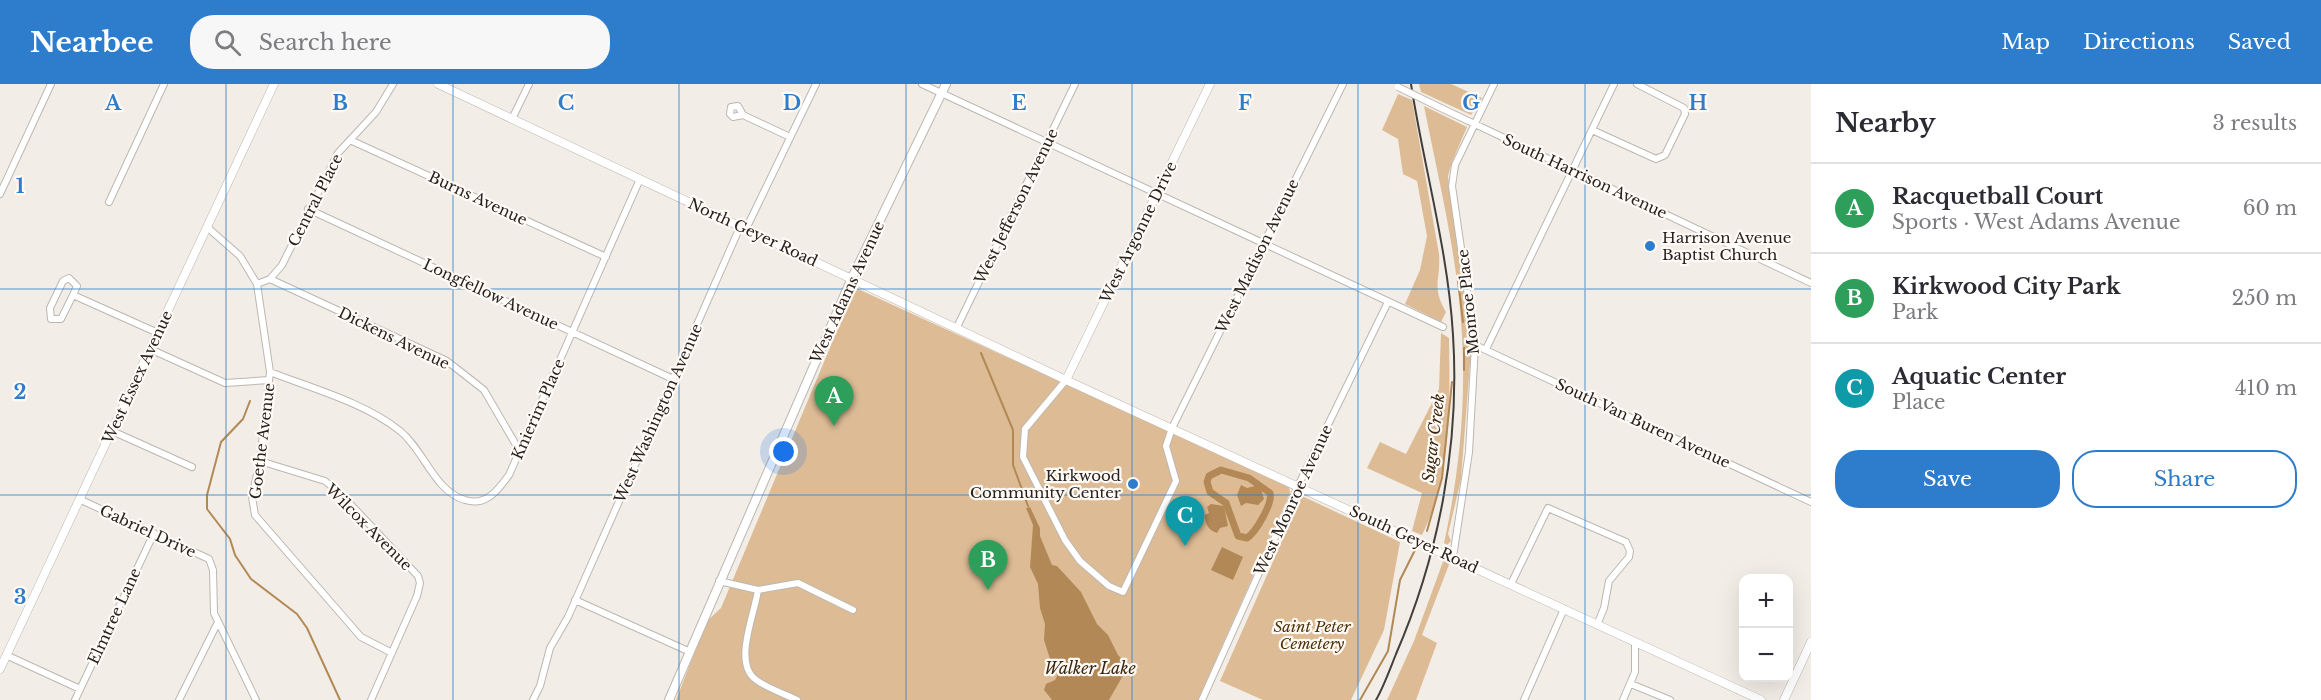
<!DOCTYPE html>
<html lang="en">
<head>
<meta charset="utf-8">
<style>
  body { margin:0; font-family:"Libre Baskerville",serif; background:#f7f7f7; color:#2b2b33 }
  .controls { position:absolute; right:18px; bottom:18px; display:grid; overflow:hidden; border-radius:12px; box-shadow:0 6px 24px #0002 }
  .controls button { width:54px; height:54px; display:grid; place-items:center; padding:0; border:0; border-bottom:2px solid #e1e1e2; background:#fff; color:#2b2b33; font:30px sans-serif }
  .you { position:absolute; left:784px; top:368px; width:21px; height:21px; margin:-15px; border:4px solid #fff; border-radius:50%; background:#1a73e8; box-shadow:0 0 0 9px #1a73e833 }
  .badge { display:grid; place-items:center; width:39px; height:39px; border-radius:50%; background:#2d7dcc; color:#fff; font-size:20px; font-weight:700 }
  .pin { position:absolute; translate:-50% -50px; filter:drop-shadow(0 2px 3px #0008) }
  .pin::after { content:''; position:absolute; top:32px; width:21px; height:18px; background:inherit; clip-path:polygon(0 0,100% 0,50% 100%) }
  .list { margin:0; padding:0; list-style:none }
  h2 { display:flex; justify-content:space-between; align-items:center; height:78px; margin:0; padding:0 24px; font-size:26px }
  h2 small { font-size:20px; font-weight:400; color:#7c7c81 }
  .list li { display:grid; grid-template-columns:39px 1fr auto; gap:18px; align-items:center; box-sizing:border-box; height:90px; padding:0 24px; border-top:2px solid #e1e1e2 }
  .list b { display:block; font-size:22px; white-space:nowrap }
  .list p { margin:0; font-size:20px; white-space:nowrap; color:#7c7c81 }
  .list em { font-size:20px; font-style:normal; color:#7c7c81 }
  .actions { display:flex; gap:12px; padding:18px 24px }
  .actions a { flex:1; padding:14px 0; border:2px solid #2d7dcc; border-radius:24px; text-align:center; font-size:21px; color:#2d7dcc }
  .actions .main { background:#2d7dcc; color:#fff }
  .icon { flex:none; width:33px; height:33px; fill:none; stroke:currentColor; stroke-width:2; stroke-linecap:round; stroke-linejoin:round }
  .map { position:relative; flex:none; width:1811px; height:616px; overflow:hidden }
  header { display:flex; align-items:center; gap:36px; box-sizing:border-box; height:84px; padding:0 30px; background:#2d7dcc; color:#fff }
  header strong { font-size:28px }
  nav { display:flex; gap:33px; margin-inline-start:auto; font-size:21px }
  .search { width:420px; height:54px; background:#f7f7f7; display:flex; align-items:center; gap:15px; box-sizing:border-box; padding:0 21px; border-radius:24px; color:#7c7c81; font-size:22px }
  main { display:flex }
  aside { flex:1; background:#fff }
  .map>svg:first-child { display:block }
</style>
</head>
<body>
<header>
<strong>Nearbee</strong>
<div class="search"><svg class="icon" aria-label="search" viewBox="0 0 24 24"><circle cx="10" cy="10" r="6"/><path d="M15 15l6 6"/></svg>Search here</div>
<nav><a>Map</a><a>Directions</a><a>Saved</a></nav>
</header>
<main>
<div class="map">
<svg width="1811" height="616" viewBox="0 0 1811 616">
  <rect width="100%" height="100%" fill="#f2ede6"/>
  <!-- green -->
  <path fill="#ddbc95" d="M1419 0H1451L1482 14 1471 31 1421 8Z
    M1398 10 1412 16 1439 170C1441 197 1431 202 1446 228L1441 238 1405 220 1420 186 1427 152 1417 97 1403 90 1398 55 1382 46Z
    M1424 22 1467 43 1452 78 1448 92 1471 266 1461 395 1448 450 1451 457 1447 461 1444 459C1460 387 1467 312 1461 238 1456 165 1438 93 1424 22Z
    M858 205 1289 402 1290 409 1198 616H676L707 537 721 524 852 211Z
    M1441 249 1449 254C1450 320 1452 391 1422 451L1412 447 1422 409 1367 384 1380 358 1406 370 1439 305Z
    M1302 412 1400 458 1384 546 1351 616H1263L1220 597Z
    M1444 475 1450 478 1422 551 1437 559 1416 616H1387L1414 557Z"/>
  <!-- water -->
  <path fill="#b28956" d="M1241 401 1247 404 1255 402 1261 405 1264 415 1258 421 1246 419 1241 422 1237 411Z
    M1211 420 1224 422 1228 442 1220 444 1217 449C1208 446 1205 440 1205 431L1209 429 1207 423Z
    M1030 423 1040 444V452L1052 481 1057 482 1081 508 1097 540 1108 551 1118 571 1126 579 1125 588 1109 616H1052L1044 606 1046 600 1055 596 1059 588 1057 579 1050 575 1044 556 1045 540 1040 524 1038 500 1030 483 1033 441 1026 424Z
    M1222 463 1243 473 1233 496 1211 486Z"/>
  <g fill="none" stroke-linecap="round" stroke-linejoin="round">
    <!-- stream -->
    <path stroke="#b28956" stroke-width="2" d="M1458 195 1463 238
      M981 269 1013 346V381L1028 422
      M1464 286V264
      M250 317 243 335 221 358 207 411V425L230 455 235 471 251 495 297 530 307 544 340 616
      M1427 447 1442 394 1452 298
      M1360 616 1388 567 1400 496 1415 466"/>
    <!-- canal -->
    <path stroke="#b28956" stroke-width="7" d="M1221 386 1249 394 1270 409C1273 419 1256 448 1247 454L1238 452 1226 419 1210 408 1207 398 1209 392Z"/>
    <!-- minor casing -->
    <g stroke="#bcb7b0" stroke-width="8">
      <path id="minor" d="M922 0 1443 243
        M1441 24 1811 199
        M743 31 733 33 730 30 731 23 738 22 743 31 790 53
        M512 35 529 0
        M1592 46 1656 75 1665 71 1685 30 1684 24 1637 0
        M350 56 606 173
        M0 110 51 0
        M109 118 164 0
        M308 125 673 295
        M207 143 240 172 257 200 270 288 260 377 252 413 255 431 361 553 392 569
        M746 145 816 0
        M270 195 447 277 484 306 519 366
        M257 200 270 195 282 181 338 69 376 28 393 0
        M73 211 61 235H51L50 224 63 197 69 194 77 202 73 211 158 249
        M957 243 1075 0
        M1475 261 1811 418
        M150 265 225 299 269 296
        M1486 265 1614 0
        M270 288C311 304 366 319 400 347 424 366 434 407 465 416 486 423 498 406 509 391L640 95
        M1066 296 1025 345 1023 373 1065 456 1080 477 1109 502 1123 508 1176 397 1166 362 1172 344 1343 0
        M112 347 192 383
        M260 377 325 397 340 409 418 492 420 499 417 512 371 616
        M81 416 209 475 213 486 214 529 256 616
        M1453 473 1469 368 1475 261 1452 102 1455 81 1494 0
        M719 497 758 506 798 499 853 526
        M1511 500 1548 424 1626 458 1630 467 1629 473 1609 497 1604 524 1597 541
        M758 506C755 529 733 578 755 595 766 604 783 609 797 616
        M575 516 688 567
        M6 571 80 605
        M1631 600 1670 616
        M75 616 154 449
        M179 616 218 538
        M533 616 540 602 550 564 568 533 740 143
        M1202 616 1298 402 1388 218
        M1524 616 1564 525
        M1623 616 1635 588V558"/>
    </g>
    <!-- tertiary casing -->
    <g stroke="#bcb7b0" stroke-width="9">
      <path id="tertiary" d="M438 0 1066 296 1761 616
        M1066 296 1210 0
        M0 585 274 0
        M1784 616 1811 558"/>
    </g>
    <!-- secondary casing -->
    <g stroke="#bcb7b0" stroke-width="10">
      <path id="secondary" d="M669 616 852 194 946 0"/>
    </g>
    <!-- minor -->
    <use href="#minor" stroke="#fff" stroke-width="6"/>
    <!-- tertiary -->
    <use href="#tertiary" stroke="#fff" stroke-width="8"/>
    <!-- secondary -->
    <use href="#secondary" stroke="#fff" stroke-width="8"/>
    <!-- rail -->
    <path stroke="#413f3c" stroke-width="2" d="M1376 616C1384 602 1390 585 1396 570 1439 471 1460 360 1453 251 1448 166 1424 84 1411 0"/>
    <!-- minor-bridge casing -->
    <g stroke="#bcb7b0" stroke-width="8" stroke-linecap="butt">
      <path id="minor-bridge" d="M1398 3 1441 24"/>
    </g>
    <!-- minor-bridge -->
    <use href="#minor-bridge" stroke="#fff" stroke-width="6"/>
  </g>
  <!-- grid -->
  <path fill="none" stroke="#2d7dcc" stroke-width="1.5" stroke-opacity="0.55" d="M226 0V616M453 0V616M679 0V616M906 0V616M1132 0V616M1358 0V616M1585 0V616M0 205H1811M0 411H1811"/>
  <!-- markers -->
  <g fill="#2d7dcc" stroke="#fffaf5" stroke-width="2">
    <circle cx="1650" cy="162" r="6"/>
    <circle cx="1133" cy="400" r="6"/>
  </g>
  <g text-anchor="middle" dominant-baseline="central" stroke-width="4.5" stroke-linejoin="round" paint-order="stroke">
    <!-- street labels -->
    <g font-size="15" fill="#242220" stroke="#fffaf5">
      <text transform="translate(1585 92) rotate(25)">South Harrison Avenue</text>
      <text transform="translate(478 114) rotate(25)">Burns Avenue</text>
      <text transform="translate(315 116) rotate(-63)">Central Place</text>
      <text transform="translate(1016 122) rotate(-64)">West Jefferson Avenue</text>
      <text transform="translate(753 148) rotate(25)">North Geyer Road</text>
      <text transform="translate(1138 148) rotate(-64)">West Argonne Drive</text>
      <text transform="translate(1257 172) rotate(-64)">West Madison Avenue</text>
      <text transform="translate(847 208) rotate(-65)">West Adams Avenue</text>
      <text transform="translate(491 210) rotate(25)">Longfellow Avenue</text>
      <text transform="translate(1468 218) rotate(-96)">Monroe Place</text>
      <text transform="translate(394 254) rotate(26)">Dickens Avenue</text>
      <text transform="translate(137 293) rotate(-65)">West Essex Avenue</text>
      <text transform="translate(538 325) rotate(-66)">Knierim Place</text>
      <text transform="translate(658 329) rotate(-66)">West Washington Avenue</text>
      <text transform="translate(1643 339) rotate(25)">South Van Buren Avenue</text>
      <text transform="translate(262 357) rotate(-83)">Goethe Avenue</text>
      <text transform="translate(1293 416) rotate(-65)">West Monroe Avenue</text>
      <text transform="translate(369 443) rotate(45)">Wilcox Avenue</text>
      <text transform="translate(148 447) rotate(25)">Gabriel Drive</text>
      <text transform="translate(1414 455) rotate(25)">South Geyer Road</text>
      <text transform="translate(114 532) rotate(-65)">Elmtree Lane</text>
    </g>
    <!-- poi labels -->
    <g font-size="15" fill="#242220" stroke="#fffaf5" text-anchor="start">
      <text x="1662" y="153">Harrison Avenue<tspan x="1662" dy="17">Baptist Church</tspan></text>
      <text x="1121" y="391" text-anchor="end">Kirkwood<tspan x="1121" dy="17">Community Center</tspan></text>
    </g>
    <!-- park labels -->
    <g font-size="15" font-style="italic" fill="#4c2f03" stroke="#fffaf5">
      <text x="1312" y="542">Saint Peter<tspan x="1312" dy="17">Cemetery</tspan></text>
    </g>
    <!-- water labels -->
    <g font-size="16" font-style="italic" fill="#38260e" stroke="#fffaf5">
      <text transform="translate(1433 354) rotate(-83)">Sugar Creek</text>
      <text x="1090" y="584">Walker Lake</text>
    </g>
  </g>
  <g font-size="20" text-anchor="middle" font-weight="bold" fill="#2d7dcc" stroke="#fffaf5" stroke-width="4.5" stroke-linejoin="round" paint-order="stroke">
    <text x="113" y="26">A</text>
    <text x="340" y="26">B</text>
    <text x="566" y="26">C</text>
    <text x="792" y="26">D</text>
    <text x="1019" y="26">E</text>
    <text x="1245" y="26">F</text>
    <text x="1471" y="26">G</text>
    <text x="1698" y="26">H</text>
    <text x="20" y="109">1</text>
    <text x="20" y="315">2</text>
    <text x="20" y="520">3</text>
  </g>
</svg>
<div class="controls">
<button>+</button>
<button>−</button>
</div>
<div class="you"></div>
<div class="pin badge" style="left:834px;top:342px;background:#2e9e5b">A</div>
<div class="pin badge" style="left:988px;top:506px;background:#2e9e5b">B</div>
<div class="pin badge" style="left:1185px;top:462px;background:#0f9aa8">C</div>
</div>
<aside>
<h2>Nearby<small>3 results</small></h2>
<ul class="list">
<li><span class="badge" style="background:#2e9e5b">A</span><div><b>Racquetball Court</b><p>Sports · West Adams Avenue</p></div><em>60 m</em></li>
<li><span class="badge" style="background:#2e9e5b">B</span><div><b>Kirkwood City Park</b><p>Park</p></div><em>250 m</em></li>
<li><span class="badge" style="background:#0f9aa8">C</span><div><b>Aquatic Center</b><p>Place</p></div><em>410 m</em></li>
</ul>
<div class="actions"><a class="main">Save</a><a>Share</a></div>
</aside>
</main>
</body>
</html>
